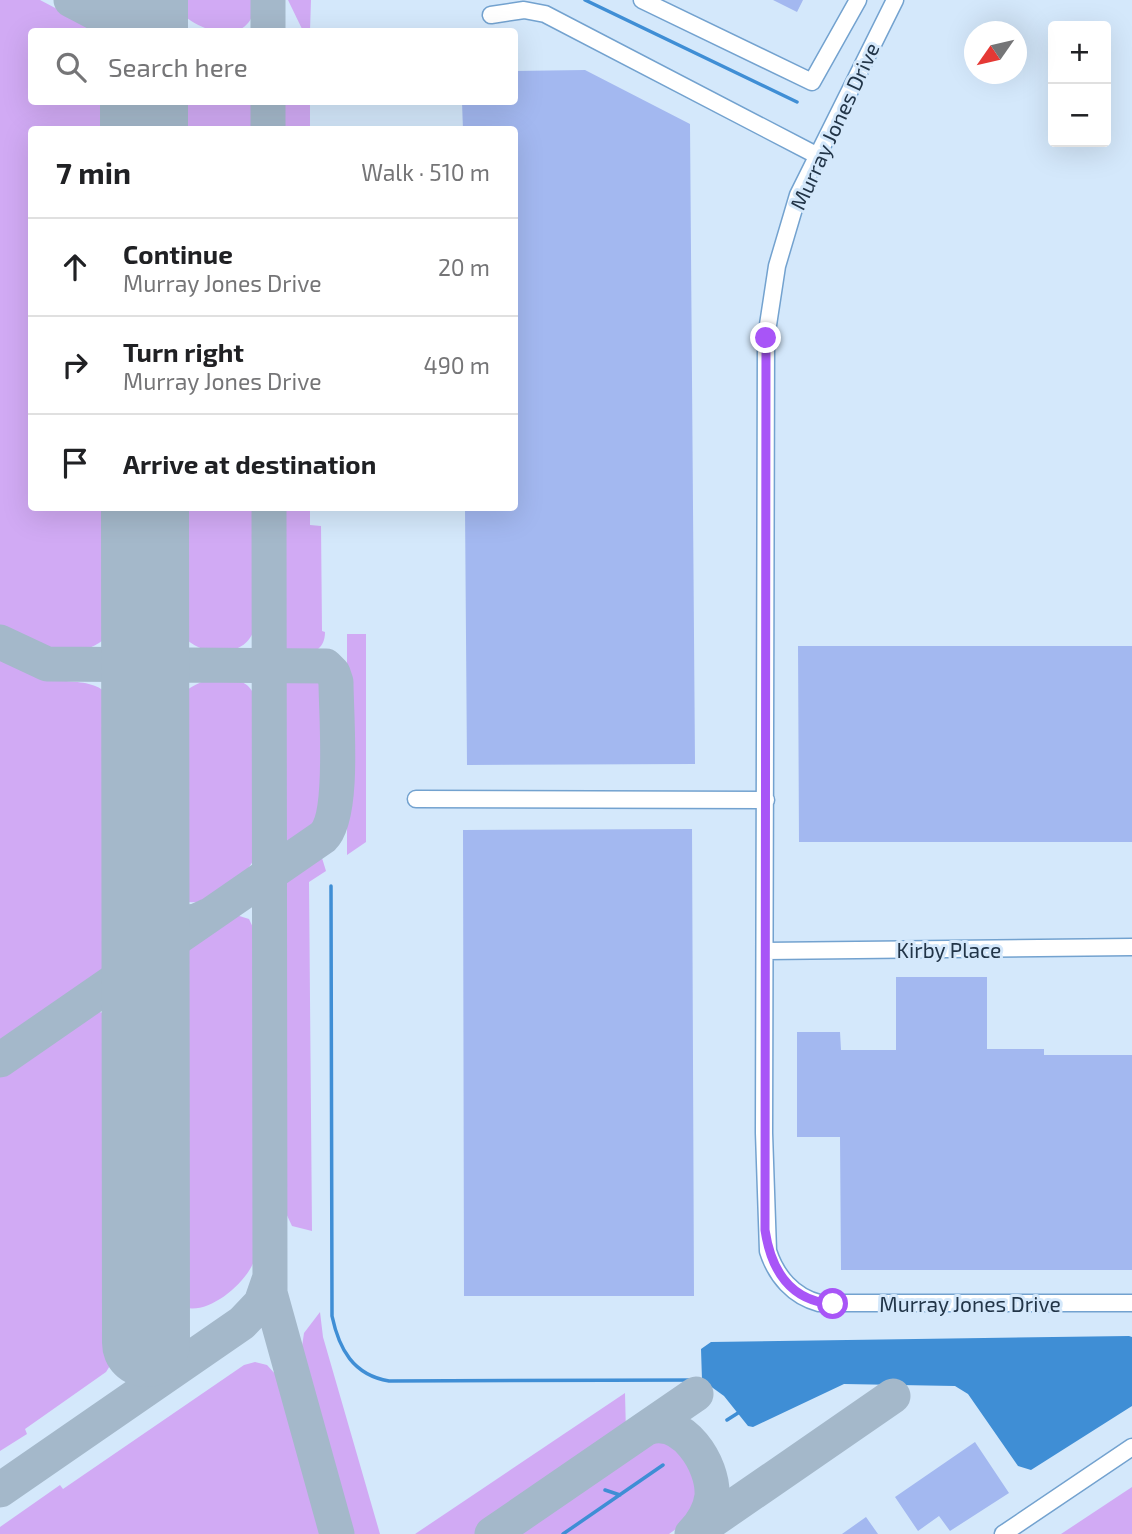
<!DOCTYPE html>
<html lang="en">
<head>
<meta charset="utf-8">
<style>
  body { margin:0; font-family:"Exo 2",sans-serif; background:#f6f6f6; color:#202124 }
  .controls { position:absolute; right:21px; top:21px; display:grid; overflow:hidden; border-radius:7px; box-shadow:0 7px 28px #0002 }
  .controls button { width:63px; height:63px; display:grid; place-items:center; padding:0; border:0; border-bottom:2px solid #e0e0e0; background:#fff; color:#202124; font:35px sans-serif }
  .compass { position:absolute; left:964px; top:21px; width:63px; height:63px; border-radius:50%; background:#fff; box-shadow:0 7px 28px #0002; rotate:236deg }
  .stop { position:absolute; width:21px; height:21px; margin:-16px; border:5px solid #a855f7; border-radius:50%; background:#fff }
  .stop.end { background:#a855f7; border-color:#fff; box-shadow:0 2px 7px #0008 }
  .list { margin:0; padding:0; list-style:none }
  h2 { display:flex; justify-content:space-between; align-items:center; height:91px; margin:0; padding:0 28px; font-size:30px }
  h2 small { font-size:23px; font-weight:400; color:#757577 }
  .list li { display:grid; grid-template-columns:46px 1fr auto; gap:21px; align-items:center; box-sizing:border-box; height:98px; padding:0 28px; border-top:2px solid #e0e0e0 }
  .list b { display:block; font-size:26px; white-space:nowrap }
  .list p { margin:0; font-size:23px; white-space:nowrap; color:#757577 }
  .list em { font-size:23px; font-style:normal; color:#757577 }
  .icon { flex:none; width:38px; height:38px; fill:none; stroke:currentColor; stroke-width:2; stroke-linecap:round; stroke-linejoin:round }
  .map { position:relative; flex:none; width:1132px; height:1534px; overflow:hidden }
  .search { position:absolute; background:#fff; box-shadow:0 7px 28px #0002; left:28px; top:28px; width:490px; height:77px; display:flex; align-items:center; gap:18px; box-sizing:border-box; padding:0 24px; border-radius:7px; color:#757577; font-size:26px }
  .panel { position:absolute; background:#fff; box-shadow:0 7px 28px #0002; left:28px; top:126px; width:490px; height:385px; border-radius:7px }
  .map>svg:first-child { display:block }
</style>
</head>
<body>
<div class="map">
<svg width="1132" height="1534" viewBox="0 0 1132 1534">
  <rect width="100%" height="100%" fill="#d4e8fb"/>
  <!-- green -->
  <path fill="#d1aaf4" d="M0 0H40L99 31 32 32V102H121V129L32 130V508H121C121 536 127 590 119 615 102 670 35 652 0 628Z
    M171 0H255C255 52 189 33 171 0Z
    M288 0H311L310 31H303Z
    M167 102H255V129H167Z
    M282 102H310V129H282Z
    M168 508H255V627C251 642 239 651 224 651 151 655 168 554 168 508Z
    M282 508H310V525L321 526 322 631 325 632C325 656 301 657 283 651Z
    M347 634H366V842L347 855Z
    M0 658C14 663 25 673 40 677 81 687 109 671 122 726L119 950 105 969 6 1039 0 1040Z
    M294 674 317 675 324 683 326 808 320 824 285 849 283 848 282 678Z
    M209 679C228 678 249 677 255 698V855C252 876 187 928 169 887 169 848 158 727 178 699 185 689 198 683 209 679Z
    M312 857 322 858 326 871 309 882 312 1231 292 1226 284 1209 283 879Z
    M233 914 249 919 256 934V1254C252 1284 186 1336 169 1291L170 975 184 948Z
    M96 1011 114 1016 122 1032 123 1322 120 1350 106 1372 25 1429 27 1434 0 1451V1074Z
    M320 1312 323 1337 380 1534H351L300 1360 304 1333Z
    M255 1362 267 1365 277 1376 323 1534H0V1527L60 1485 63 1489 244 1365Z
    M625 1393 626 1433 478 1534H415Z
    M665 1438C679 1440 683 1445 690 1457 711 1493 703 1510 669 1534H507L643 1441Z
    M1132 1487V1534H1061Z"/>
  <!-- water -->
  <path fill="#3f8ed5" d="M1129 1336 1132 1337V1406L1031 1470 1018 1466 968 1394 955 1386 844 1384 753 1427 748 1426 724 1396 702 1380 701 1349 711 1342Z"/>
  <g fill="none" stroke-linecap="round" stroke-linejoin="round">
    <!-- stream -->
    <path stroke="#3f8ed5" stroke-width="3.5" d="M585 0 797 102
      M331 886 332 1316C339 1349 353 1375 389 1381L702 1380
      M727 1420 738 1413
      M605 1490 620 1495
      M563 1534 663 1465"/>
    <!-- taxiway -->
    <path stroke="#a4b8ca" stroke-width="35" d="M71 0 132 32
      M145 0 148 18 157 32
      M268 0V32
      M268 102V130
      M144 130 145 102
      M269 508 270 1293 337 1534
      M145 569C146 604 137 657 183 666
      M0 642 47 664 326 666 333 673 336 682C336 715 345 816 323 837L0 1060
      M145 764C146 729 136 672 183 666
      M145 825C146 856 137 909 174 920 186 924 197 922 207 916
      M145 1390 146 1343
      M647 1428C682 1415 714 1464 712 1496 710 1511 702 1524 692 1534
      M0 1490 242 1323 261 1303 270 1277
      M492 1534 696 1394
      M693 1534 893 1396"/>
    <!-- runway -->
    <path stroke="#a4b8ca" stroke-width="88" d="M144 0V32
      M144 102V130
      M145 508 146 1343"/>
  </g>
  <!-- building -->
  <path fill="#a3b8f0" d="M773 0H803L797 12Z
    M585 70 690 124 695 764 467 765 465 508H514V130H463L462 102H514V71Z
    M798 646H1132V842H799Z
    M692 829 694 1296H464L463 830Z
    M896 977H987V1049H1044V1055H1132V1270H841L840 1137H797V1032H840L841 1050H896Z
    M975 1442 1009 1493 950 1531 939 1516 918 1531 895 1497Z
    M866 1517 878 1534H842Z"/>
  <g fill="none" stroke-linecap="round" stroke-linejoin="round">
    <!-- minor casing -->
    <g stroke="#73a2cf" stroke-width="19">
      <path id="minor" d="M642 0 812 82 858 0
        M895 0 798 195 777 266 766 338 764 1133 768 1251C776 1276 793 1296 819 1303H1132
        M491 15 524 10 545 14 818 156
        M416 799 766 800
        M765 951 1132 947
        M1003 1534 1132 1447"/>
    </g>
    <!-- minor -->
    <use href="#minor" stroke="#fff" stroke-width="16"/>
  </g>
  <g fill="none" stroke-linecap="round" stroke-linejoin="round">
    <!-- route -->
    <path stroke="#a855f7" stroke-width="9" d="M766 338 765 1230C771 1270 790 1301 833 1304"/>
  </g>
  <g text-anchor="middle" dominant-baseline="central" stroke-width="6" stroke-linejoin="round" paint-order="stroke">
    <!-- street labels -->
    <g font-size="21" fill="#223548" stroke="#d4e8fb">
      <text transform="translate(834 126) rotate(-65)">Murray Jones Drive</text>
      <text x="949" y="949">Kirby Place</text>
      <text x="970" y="1303">Murray Jones Drive</text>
    </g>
  </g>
</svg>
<div class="controls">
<button>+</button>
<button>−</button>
</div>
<svg class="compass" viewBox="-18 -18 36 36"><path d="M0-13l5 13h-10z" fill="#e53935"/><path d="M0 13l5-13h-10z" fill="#757577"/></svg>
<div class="stop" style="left:833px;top:1304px"></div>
<div class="stop end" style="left:766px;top:338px"></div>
<div class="search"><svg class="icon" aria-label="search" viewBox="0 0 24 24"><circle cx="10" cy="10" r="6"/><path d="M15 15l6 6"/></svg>Search here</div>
<section class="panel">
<h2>7 min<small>Walk · 510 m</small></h2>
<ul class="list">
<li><svg class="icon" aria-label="ahead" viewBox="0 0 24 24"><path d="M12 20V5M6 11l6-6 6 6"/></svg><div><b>Continue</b><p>Murray Jones Drive</p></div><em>20 m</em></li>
<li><svg class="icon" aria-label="right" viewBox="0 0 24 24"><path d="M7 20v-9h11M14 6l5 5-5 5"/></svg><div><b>Turn right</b><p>Murray Jones Drive</p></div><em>490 m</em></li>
<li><svg class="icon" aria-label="arrive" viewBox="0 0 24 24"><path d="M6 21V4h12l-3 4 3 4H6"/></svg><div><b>Arrive at destination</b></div></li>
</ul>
</section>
</div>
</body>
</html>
